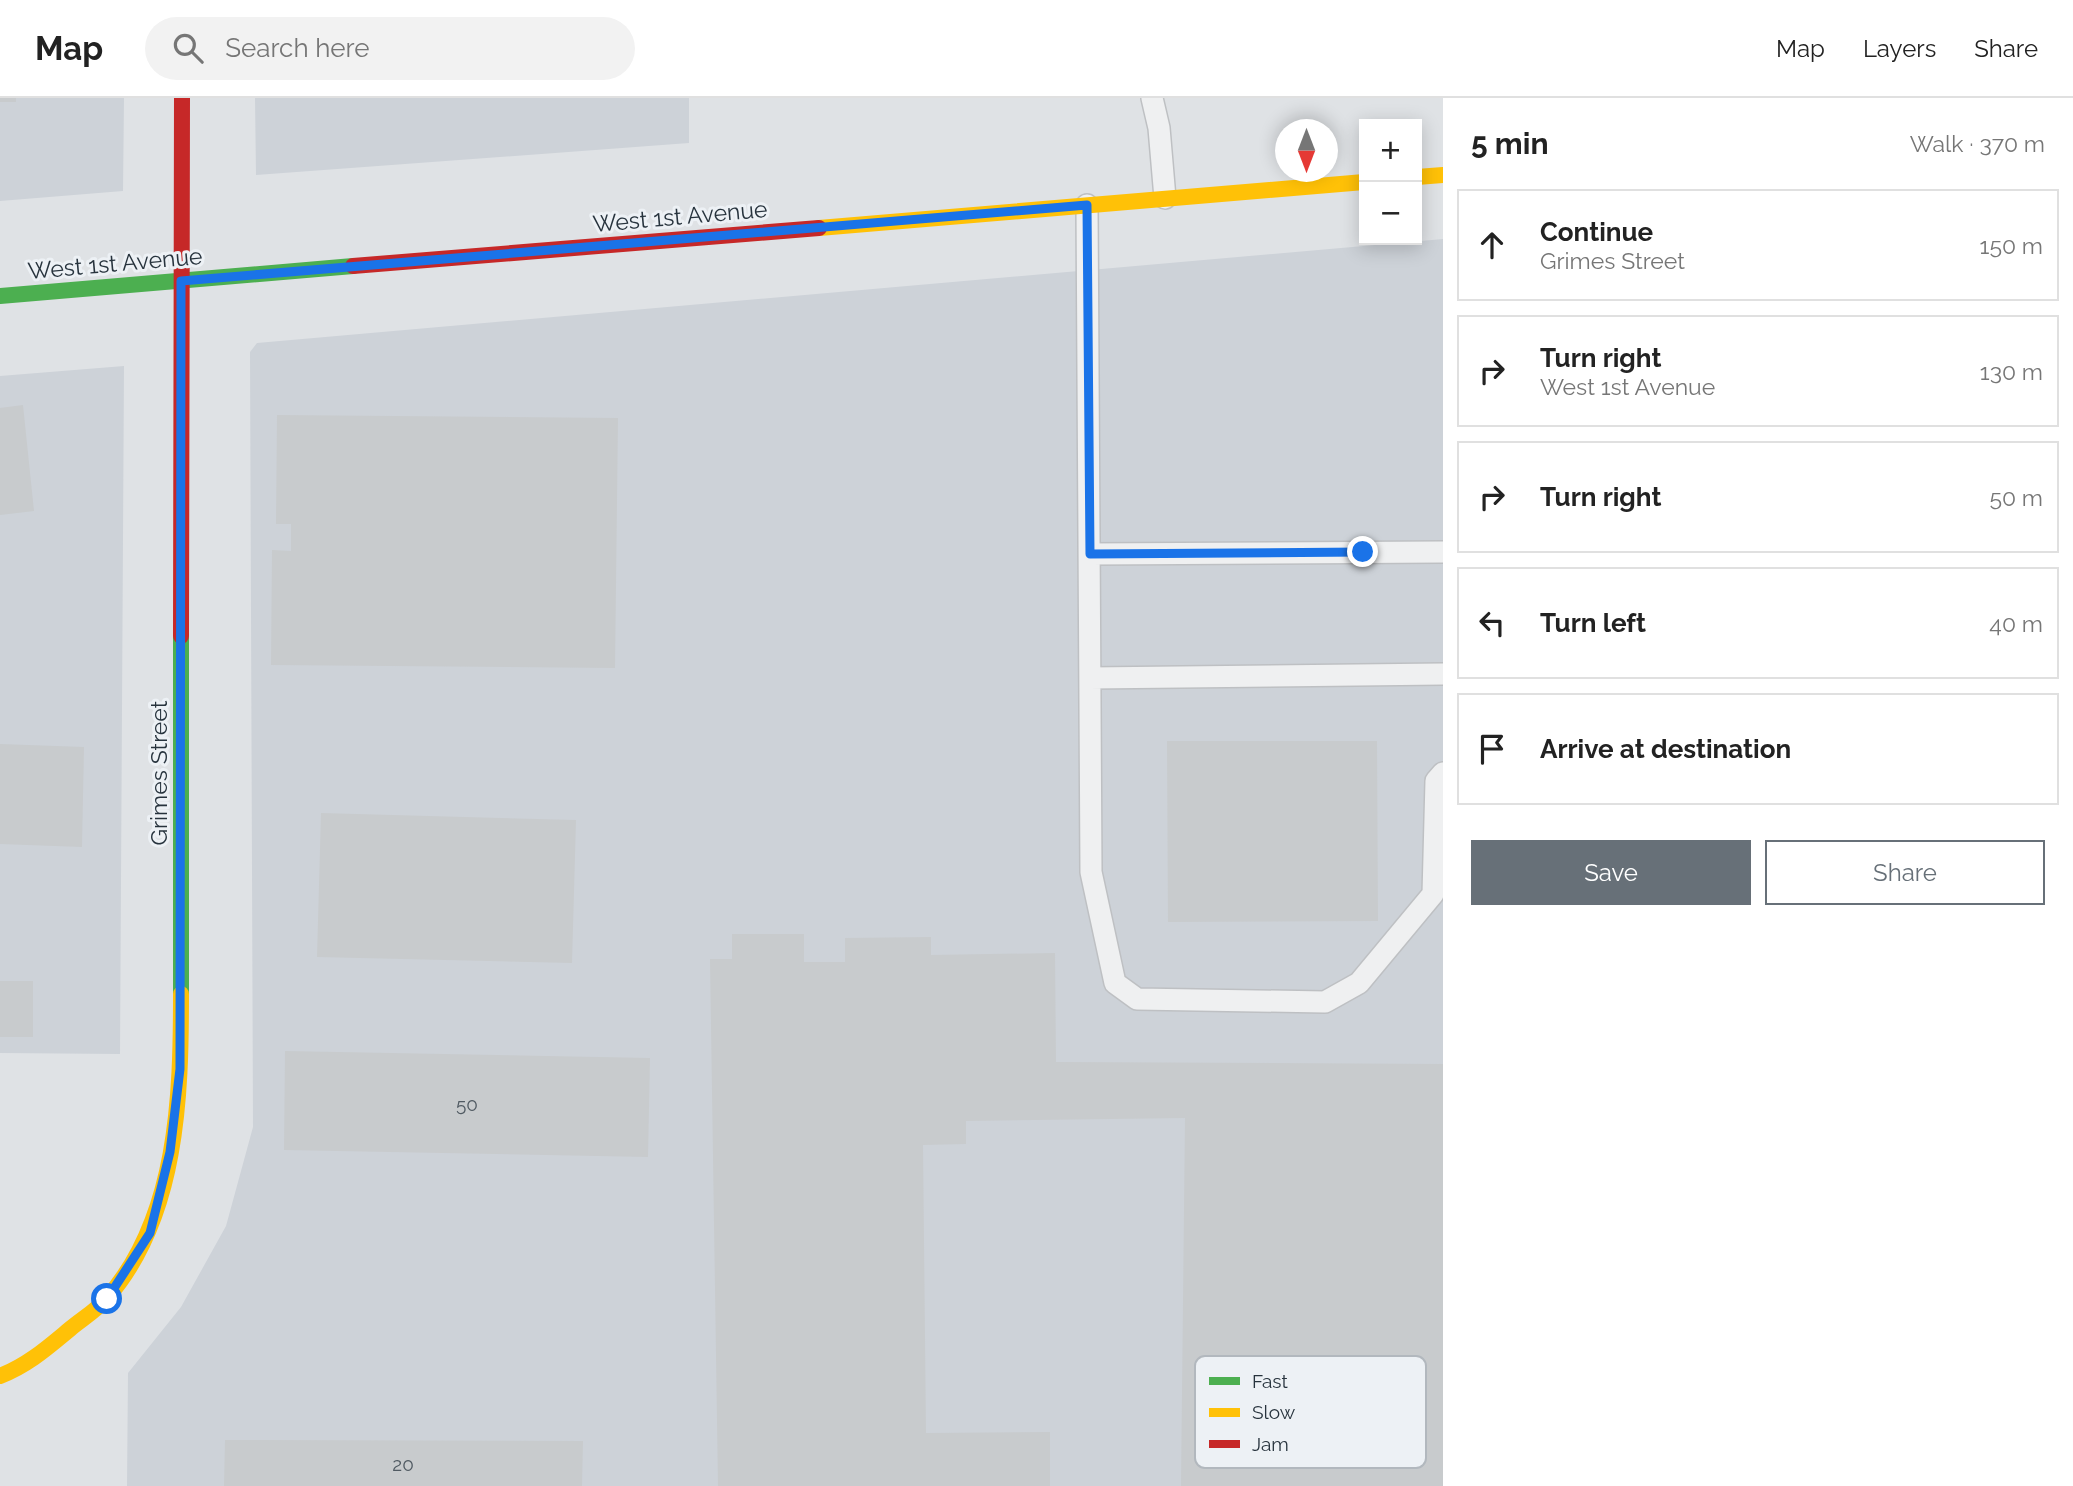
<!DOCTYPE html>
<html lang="en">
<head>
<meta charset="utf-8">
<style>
  body { margin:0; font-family:Raleway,sans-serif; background:#f2f2f2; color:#222 }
  .controls { position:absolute; right:21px; top:21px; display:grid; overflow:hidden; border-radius:0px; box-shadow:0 4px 18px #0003 }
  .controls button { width:63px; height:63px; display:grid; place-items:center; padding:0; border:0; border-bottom:2px solid #e0e0e0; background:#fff; color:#222; font:35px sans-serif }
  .compass { position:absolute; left:1275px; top:21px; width:63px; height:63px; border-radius:50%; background:#fff; box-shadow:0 4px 18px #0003; rotate:180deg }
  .stop { position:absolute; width:21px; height:21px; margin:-16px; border:5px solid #1a73e8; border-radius:50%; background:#fff }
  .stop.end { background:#1a73e8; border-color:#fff; box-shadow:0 2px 7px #0008 }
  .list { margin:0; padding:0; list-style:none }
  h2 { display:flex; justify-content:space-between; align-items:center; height:91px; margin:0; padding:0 28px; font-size:30px }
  h2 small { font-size:23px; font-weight:400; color:#767676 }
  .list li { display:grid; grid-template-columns:46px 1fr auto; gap:21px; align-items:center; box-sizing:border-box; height:112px; margin:0 14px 14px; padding:0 14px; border:2px solid #e0e0e0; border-radius:0px }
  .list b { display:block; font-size:26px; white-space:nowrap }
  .list p { margin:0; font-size:23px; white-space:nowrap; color:#767676 }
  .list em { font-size:23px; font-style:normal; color:#767676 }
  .actions { display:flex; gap:14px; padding:21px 28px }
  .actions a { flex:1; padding:16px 0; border:2px solid #677078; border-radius:0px; text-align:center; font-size:24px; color:#677078 }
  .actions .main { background:#677078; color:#fff }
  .icon { flex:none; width:38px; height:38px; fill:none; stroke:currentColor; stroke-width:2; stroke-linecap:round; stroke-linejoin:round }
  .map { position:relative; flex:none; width:1443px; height:1388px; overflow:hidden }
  header { display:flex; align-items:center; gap:42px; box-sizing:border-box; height:98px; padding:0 35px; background:#fff; border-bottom:2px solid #e0e0e0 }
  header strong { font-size:33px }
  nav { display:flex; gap:38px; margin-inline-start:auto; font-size:24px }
  .search { width:490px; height:63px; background:#f2f2f2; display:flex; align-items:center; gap:18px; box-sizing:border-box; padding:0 24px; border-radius:38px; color:#767676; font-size:26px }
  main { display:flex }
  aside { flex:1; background:#fff }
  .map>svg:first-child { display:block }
</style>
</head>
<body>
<header>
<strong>Map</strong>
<div class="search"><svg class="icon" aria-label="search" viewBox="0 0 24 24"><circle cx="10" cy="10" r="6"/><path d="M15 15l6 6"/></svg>Search here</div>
<nav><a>Map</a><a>Layers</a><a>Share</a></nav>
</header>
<main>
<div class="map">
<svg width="1443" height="1388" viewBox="0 0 1443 1388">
  <rect width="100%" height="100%" fill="#dfe2e5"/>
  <!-- built -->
  <path fill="#cdd2d8" d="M0 0H124L123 93 0 103Z
    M255 0H689V45L256 77Z
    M1443 141V1388H127L128 1275 181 1209 226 1128 253 1029 250 254 257 245Z
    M124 268 120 956 0 955V278Z"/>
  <!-- building -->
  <path fill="#c8cbcd" d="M0 0H16V4H0Z
    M23 307 34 413 0 417V310Z
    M277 317 618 320 615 570 271 567 272 452 291 453V426H276Z
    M1167 643H1377L1378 823 1168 824Z
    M0 646 84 649 82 749 0 746Z
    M321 715 576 722 572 865 317 859Z
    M732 836H804V864H845V840L931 839V857L1055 855 1056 964 1443 966V1388H1181L1185 1020 966 1023V1046L923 1047 926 1335 1050 1334V1388H718L710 861H732Z
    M0 883H33V939H0Z
    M285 953 650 960 648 1059 284 1052Z
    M225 1342 583 1343 582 1388H224Z"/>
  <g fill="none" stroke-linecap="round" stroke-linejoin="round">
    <!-- lane casing -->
    <g stroke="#bec0c3" stroke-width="24">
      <path id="lane" d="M1152 0 1159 30 1165 100
        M1087 107 1091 774 1115 885 1137 901 1325 904 1359 885 1433 796 1436 683 1443 675
        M1090 456 1443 454
        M1090 580 1443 576"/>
    </g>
    <!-- lane -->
    <use href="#lane" stroke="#eff0f1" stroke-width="21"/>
    <!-- fast -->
    <path stroke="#4caf50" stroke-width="16" d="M0 198 353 168
      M181 896V538"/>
    <!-- slow -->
    <path stroke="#ffc107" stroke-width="16" d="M1417 79 1443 77
      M819 130 1364 84
      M0 1278C28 1267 47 1250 70 1231 82 1221 97 1212 107 1200 178 1119 181 998 181 896"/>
    <!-- jam -->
    <path stroke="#c62828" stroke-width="16" d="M353 168 819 130
      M181 538 182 0"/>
  </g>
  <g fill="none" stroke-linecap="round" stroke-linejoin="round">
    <!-- route -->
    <path stroke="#1a73e8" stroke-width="9" d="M107 1201 150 1135 170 1054 180 971 181 183 1087 107 1090 456 1363 454"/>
  </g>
  <g text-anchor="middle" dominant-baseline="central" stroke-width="6" stroke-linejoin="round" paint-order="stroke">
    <!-- number labels -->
    <g font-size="19" fill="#505a62">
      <text x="467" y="1006">50</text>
      <text x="403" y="1366">20</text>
    </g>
    <!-- street labels -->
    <g font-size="23" fill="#27333d" stroke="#edf1f5">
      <text transform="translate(680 118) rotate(-5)">West 1st Avenue</text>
      <text transform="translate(115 165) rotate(-5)">West 1st Avenue</text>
      <text transform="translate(158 675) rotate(-90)">Grimes Street</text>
    </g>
  </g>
  <!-- legend -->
  <rect x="1195" y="1258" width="231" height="112" rx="10" fill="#edf1f5" stroke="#b2b8be" stroke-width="2"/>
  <rect x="1209" y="1279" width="31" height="8" fill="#4caf50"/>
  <rect x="1209" y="1310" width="31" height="9" fill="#ffc107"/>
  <rect x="1209" y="1342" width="31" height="8" fill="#c62828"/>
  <g font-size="19" fill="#27333d">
    <text x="1252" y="1290">Fast</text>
    <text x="1252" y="1321">Slow</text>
    <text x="1252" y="1353">Jam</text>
  </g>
</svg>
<div class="controls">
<button>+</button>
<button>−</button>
</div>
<svg class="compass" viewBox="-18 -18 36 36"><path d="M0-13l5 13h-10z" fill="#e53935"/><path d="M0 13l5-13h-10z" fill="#767676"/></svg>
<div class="stop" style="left:107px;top:1201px"></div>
<div class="stop end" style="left:1363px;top:454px"></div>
</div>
<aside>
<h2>5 min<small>Walk · 370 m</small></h2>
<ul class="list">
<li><svg class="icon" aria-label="ahead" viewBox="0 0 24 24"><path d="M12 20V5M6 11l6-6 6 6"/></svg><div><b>Continue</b><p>Grimes Street</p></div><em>150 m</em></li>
<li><svg class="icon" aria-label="right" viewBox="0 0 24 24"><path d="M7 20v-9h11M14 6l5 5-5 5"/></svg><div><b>Turn right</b><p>West 1st Avenue</p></div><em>130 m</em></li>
<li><svg class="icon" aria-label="right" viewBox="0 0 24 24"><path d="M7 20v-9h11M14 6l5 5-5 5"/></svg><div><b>Turn right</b></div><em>50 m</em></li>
<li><svg class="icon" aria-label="left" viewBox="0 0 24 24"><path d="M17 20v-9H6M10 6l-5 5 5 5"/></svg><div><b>Turn left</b></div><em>40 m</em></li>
<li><svg class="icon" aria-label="arrive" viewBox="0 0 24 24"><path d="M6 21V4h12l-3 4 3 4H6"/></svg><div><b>Arrive at destination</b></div></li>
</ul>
<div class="actions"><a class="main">Save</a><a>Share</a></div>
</aside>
</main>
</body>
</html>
